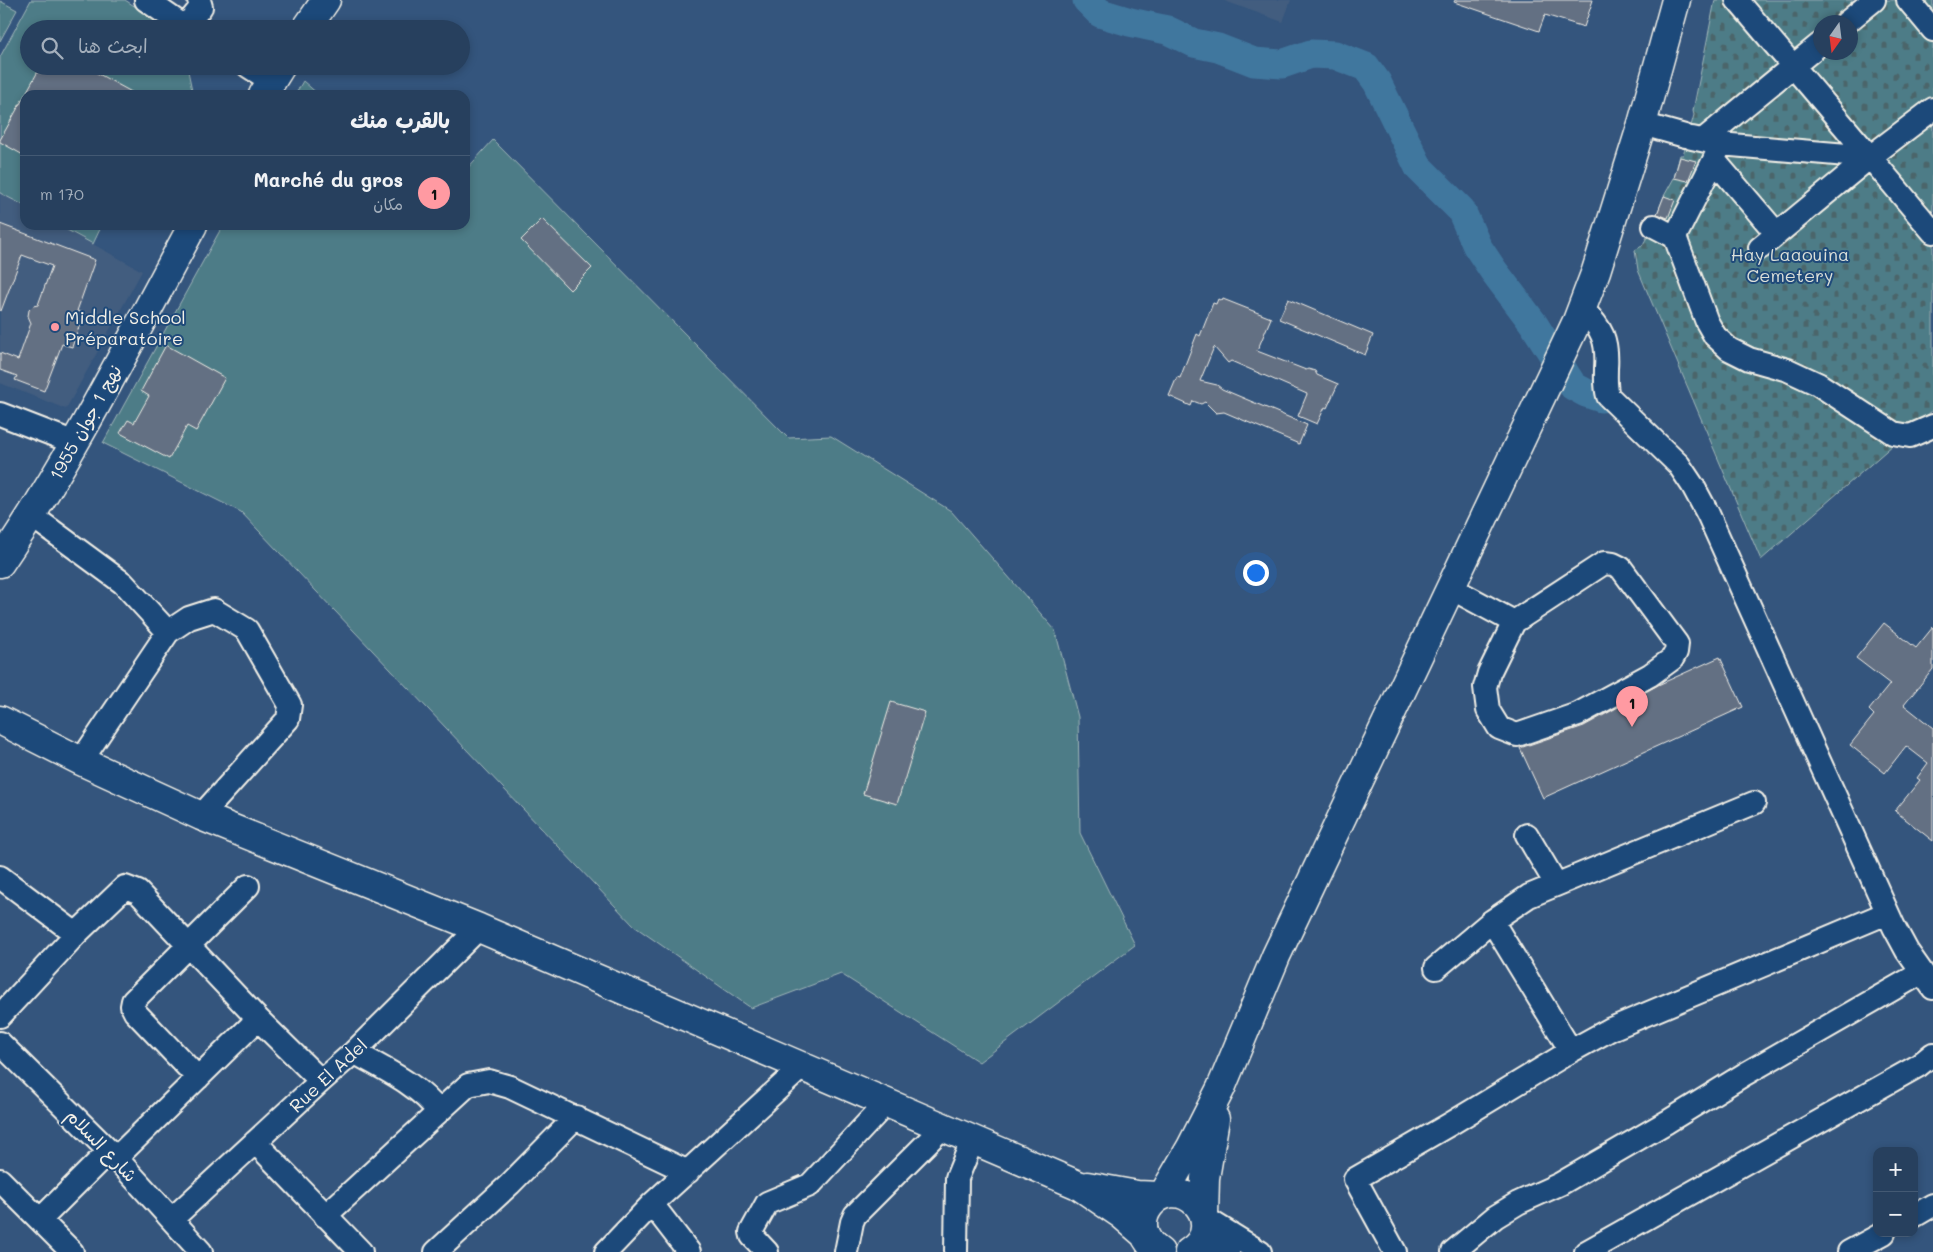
<!DOCTYPE html>
<html lang="ar">
<head>
<meta charset="utf-8">
<style>
  body { margin:0; font-family:Mali,"Playpen Sans Arabic",sans-serif; background:#2f4764; color:#f1f3f6; direction:rtl }
  .controls { position:absolute; right:15px; bottom:15px; display:grid; overflow:hidden; border-radius:10px; box-shadow:0 2px 8px #0003 }
  .controls button { width:45px; height:45px; display:grid; place-items:center; padding:0; border:0; border-bottom:1px solid #435973; background:#27405e; color:#f1f3f6; font:25px sans-serif }
  .compass { position:absolute; left:1813px; top:15px; width:45px; height:45px; border-radius:50%; background:#27405e; box-shadow:0 2px 8px #0003; rotate:194deg }
  .you { position:absolute; left:1255px; top:572px; width:18px; height:18px; margin:-12px; border:4px solid #fff; border-radius:50%; background:#1a73e8; box-shadow:0 0 0 8px #1a73e833 }
  .badge { display:grid; place-items:center; width:32px; height:32px; border-radius:50%; background:#ff9aa2; color:#111; font-size:16px; font-weight:700 }
  .pin { position:absolute; translate:-50% -41px; filter:drop-shadow(0 1px 2px #0008) }
  .pin::after { content:''; position:absolute; top:26px; width:18px; height:15px; background:inherit; clip-path:polygon(0 0,100% 0,50% 100%) }
  .list { margin:0; padding:0; list-style:none }
  h2 { display:flex; justify-content:space-between; align-items:center; height:65px; margin:0; padding:0 20px; font-size:21px }
  h2 small { font-size:16px; font-weight:400; color:#a4afbc }
  .list li { display:grid; grid-template-columns:32px 1fr auto; gap:15px; align-items:center; box-sizing:border-box; height:75px; padding:0 20px; border-top:1px solid #435973 }
  .list b { display:block; font-size:19px; white-space:nowrap }
  .list p { margin:0; font-size:16px; white-space:nowrap; color:#a4afbc }
  .list em { font-size:16px; font-style:normal; color:#a4afbc }
  .icon { flex:none; width:28px; height:28px; fill:none; stroke:currentColor; stroke-width:2; stroke-linecap:round; stroke-linejoin:round }
  .map { position:relative; flex:none; width:1933px; height:1252px; overflow:hidden; direction:ltr }
  .search { position:absolute; background:#27405e; box-shadow:0 2px 8px #0003; left:20px; top:20px; width:450px; height:55px; display:flex; align-items:center; gap:12px; box-sizing:border-box; padding:0 18px; border-radius:28px; color:#a4afbc; font-size:19px }
  .panel { position:absolute; background:#27405e; box-shadow:0 2px 8px #0003; left:20px; top:90px; width:450px; height:140px; border-radius:15px; direction:rtl }
  .map>svg:first-child { display:block }
</style>
</head>
<body>
<div class="map">
<svg width="1933" height="1252" viewBox="0 0 1933 1252">
  <defs>
    <pattern id="cemetery-stones" width="16" height="16" patternUnits="userSpaceOnUse" patternTransform="scale(1.25)"><rect width="16" height="16" fill="#4d7c87"/><path d="M2 7V4a2 2 0 0 1 4 0v3zM10 15v-3a2 2 0 0 1 4 0v3z" fill="#4b656a"/></pattern>
  </defs>
  <rect width="100%" height="100%" fill="#34557d"/>
  <filter id="ink" filterUnits="userSpaceOnUse"><feTurbulence type="fractalNoise" baseFrequency=".02" numOctaves="2"/><feDisplacementMap in="SourceGraphic" scale="10" xChannelSelector="R" yChannelSelector="G"/><feConvolveMatrix kernelMatrix="1 2 1 2 8 2 1 2 1" color-interpolation-filters="sRGB"/></filter>
  <g filter="url(#ink)">
    <!-- built -->
    <path fill="#425d7f" d="M1222 0H1291L1283 22Z
      M0 193 25 206V225H58L142 271 66 409 0 383Z"/>
    <!-- cemetery -->
    <path fill="url(#cemetery-stones)" stroke="#a0b6b8" fill-rule="evenodd" d="M1715 0H1933V410L1761 560 1638 270 1635 250 1642 246 1650 232 1664 196 1674 178 1680 155H1683L1694 115 1693 111ZM1820 22H1850V52H1820Z"/>
    <!-- garden -->
    <path fill="#4d7c87" stroke="#a0b6b8" d="M31 0H125L170 29H29V66H191L188 71 193 95H25V206L0 193V57Z
      M0 1 17 10 0 41Z
      M303 81 319 95H295Z
      M493 140 788 438 831 436 951 511 1055 630 1078 717 1080 833 1135 945 979 1062 841 974 751 1008 634 926 241 512 103 443 223 225H465V171Z
      M58 225H102L93 244Z"/>
    <g fill="none" stroke-linecap="round" stroke-linejoin="round">
      <!-- river -->
      <path stroke="#41779e" stroke-width="29" d="M1087 0 1100 13 1130 22 1167 30 1194 43 1218 48 1254 62 1282 64 1311 54 1335 55 1366 67 1377 82 1419 168 1461 210 1477 246 1493 270 1533 323 1573 386 1586 393 1601 398"/>
    </g>
    <!-- building -->
    <path fill="#646f83" stroke="#f4f1e8" d="M1455 0H1593L1584 27 1545 15 1539 31 1454 2Z
      M41 66H84L137 95H25V156L0 142V140Z
      M1680 157 1696 161 1688 181 1674 178Z
      M1664 196 1675 200 1668 218 1657 214Z
      M542 219 592 268 570 290 521 240Z
      M0 224 95 260 77 311 84 313 72 347 62 344 44 391 15 380 17 376 0 370V353L18 360 31 323 28 316 29 310 33 306 38 305 52 266 22 255 1 311 0 310Z
      M1218 299 1222 301 1223 299 1271 318 1257 351 1306 370 1308 369 1315 371 1317 375 1338 384 1327 408 1325 407 1317 424 1298 416 1307 394 1231 361 1228 363 1214 347 1200 381 1217 385 1222 389 1307 425 1299 444 1224 412 1216 413 1205 402 1201 404 1193 401 1191 406 1169 396 1177 377 1180 378 1197 334 1200 336 1213 303 1216 304Z
      M1288 299 1373 335 1365 355 1279 319Z
      M166 345 225 378 196 431 187 426 169 459 120 433 128 420 134 423 149 396 141 391Z
      M1884 623 1916 648 1933 627V669L1904 705 1933 728V841L1895 811 1920 780 1917 778 1928 763 1906 746 1885 773 1850 745 1874 715 1869 710 1890 684 1856 658Z
      M1720 657 1743 707 1543 798 1520 748 1584 726 1658 685Z
      M891 702 925 712 897 804 863 794Z"/>
    <g fill="none" stroke-linecap="round" stroke-linejoin="round">
      <!-- minor casing -->
      <g stroke="#f4f1e8" stroke-width="26">
        <path id="minor" d="M146 0 188 29
          M1737 0 1870 157
          M1908 0 1933 30
          M1847 22 1874 0
          M185 27 201 7 199 0
          M248 66 271 81
          M1642 124 1685 136
          M1692 138 1720 144 1870 157 1933 232
          M1703 140 1820 44
          M1714 160 1777 234
          M1654 226 1675 237 1707 322 1715 336 1729 349 1749 359 1788 370 1818 384 1893 433 1910 436 1933 426
          M1675 237 1714 160 1720 144
          M1760 248 1870 157 1933 109
          M1582 309C1602 328 1608 340 1606 368 1606 378 1605 386 1608 396L1679 465 1693 486 1708 514 1894 927 1907 951 1933 988
          M0 414 75 443
          M32 516 123 583 168 632
          M1604 563 1613 564 1621 568 1677 644 1676 652 1672 659 1650 675 1578 714 1517 735 1499 728 1488 710 1485 687 1489 673 1514 622Z
          M1451 588 1514 622
          M81 761 168 632 189 618 214 610 247 630 290 705 288 719 201 816
          M1527 835 1556 884
          M0 877 76 934
          M1492 921 1571 1051
          M1436 968 1492 921 1529 896 1754 803
          M0 1016 76 934 125 887 138 892 258 1019
          M0 1043 116 1158 201 1252
          M354 1052C383 1069 418 1084 438 1111
          M198 1078 135 1012 132 1006 133 1001 248 886
          M255 1142 361 1252
          M116 1158 258 1019 321 1081
          M0 1180 72 1252
          M652 1204 689 1252
          M325 1216 468 1085 489 1081 510 1087 688 1172
          M1914 1216 1933 1205
          M1205 1218 1260 1252
          M41 1219 109 1151
          M172 1219 321 1081 354 1052 479 928
          M1194 1249H1214L1228 1252
          M436 1252 510 1184 576 1117
          M606 1252 652 1204 802 1067
          M767 1252 752 1236 751 1232 767 1203 810 1185 887 1102
          M846 1252 852 1222 855 1215 943 1127
          M956 1252 957 1178 973 1139
          M1395 1252 1355 1179 1452 1123 1571 1051 1611 1029 1887 913
          M1453 1252 1495 1217 1518 1203 1560 1184 1667 1122 1745 1074 1921 973
          M1586 1252 1918 1066 1933 1054
          M1849 1252 1884 1233"/>
      </g>
      <!-- major casing -->
      <g stroke="#f4f1e8" stroke-width="31">
        <path id="major" d="M306 29 326 0
          M263 95 281 66
          M0 563C73 456 131 339 193 225
          M0 720 81 761 201 816 479 928 1078 1185 1122 1215 1144 1234
          M1087 1186 1137 1195 1160 1196
          M1163 1195 1191 1147 1221 1088 1276 956 1577 321 1596 271 1642 124 1676 0
          M1204 1215 1205 1178 1215 1119
          M1160 1252C1118 1225 1163 1171 1196 1203 1202 1209 1205 1216 1205 1224 1206 1236 1199 1246 1189 1252"/>
      </g>
      <!-- minor -->
      <use href="#minor" stroke="#1f4a7a" stroke-width="22"/>
      <!-- major -->
      <use href="#major" stroke="#1f4a7a" stroke-width="28"/>
    </g>
  </g>
  <!-- markers -->
  <circle fill="#ff9aa2" stroke="#1f4a7a" stroke-width="2" cx="55" cy="327" r="5"/>
  <g text-anchor="middle" dominant-baseline="central" stroke-width="4" stroke-linejoin="round" paint-order="stroke">
    <!-- park labels -->
    <g font-size="18" fill="#dbdfd9" stroke="#1f4a7a">
      <text x="1790" y="254">Hay Laaouina<tspan x="1790" dy="21">Cemetery</tspan></text>
    </g>
    <!-- poi labels -->
    <g font-size="18" fill="#f4f1e8" stroke="#1f4a7a" text-anchor="start">
      <text x="65" y="317">Middle School<tspan x="65" dy="21">Préparatoire</tspan></text>
    </g>
    <!-- street labels -->
    <g font-size="18" fill="#f4f1e8" stroke="#1f4a7a">
      <text transform="translate(85 422) rotate(-61)">نهج 1 جوان 1955</text>
      <text transform="translate(328 1075) rotate(-43)">Rue El Adel</text>
      <text transform="translate(102 1145) rotate(46)">شارع السلام</text>
    </g>
  </g>
</svg>
<div class="controls">
<button>+</button>
<button>−</button>
</div>
<svg class="compass" viewBox="-18 -18 36 36"><path d="M0-13l5 13h-10z" fill="#e53935"/><path d="M0 13l5-13h-10z" fill="#a4afbc"/></svg>
<div class="you"></div>
<div class="pin badge" style="left:1632px;top:727px">1</div>
<div class="search"><svg class="icon" aria-label="search" viewBox="0 0 24 24"><circle cx="10" cy="10" r="6"/><path d="M15 15l6 6"/></svg>ابحث هنا</div>
<section class="panel">
<h2>بالقرب منك<small></small></h2>
<ul class="list">
<li><span class="badge">1</span><div><b>Marché du gros</b><p>مكان</p></div><em>170 m</em></li>
</ul>
</section>
</div>
</body>
</html>
